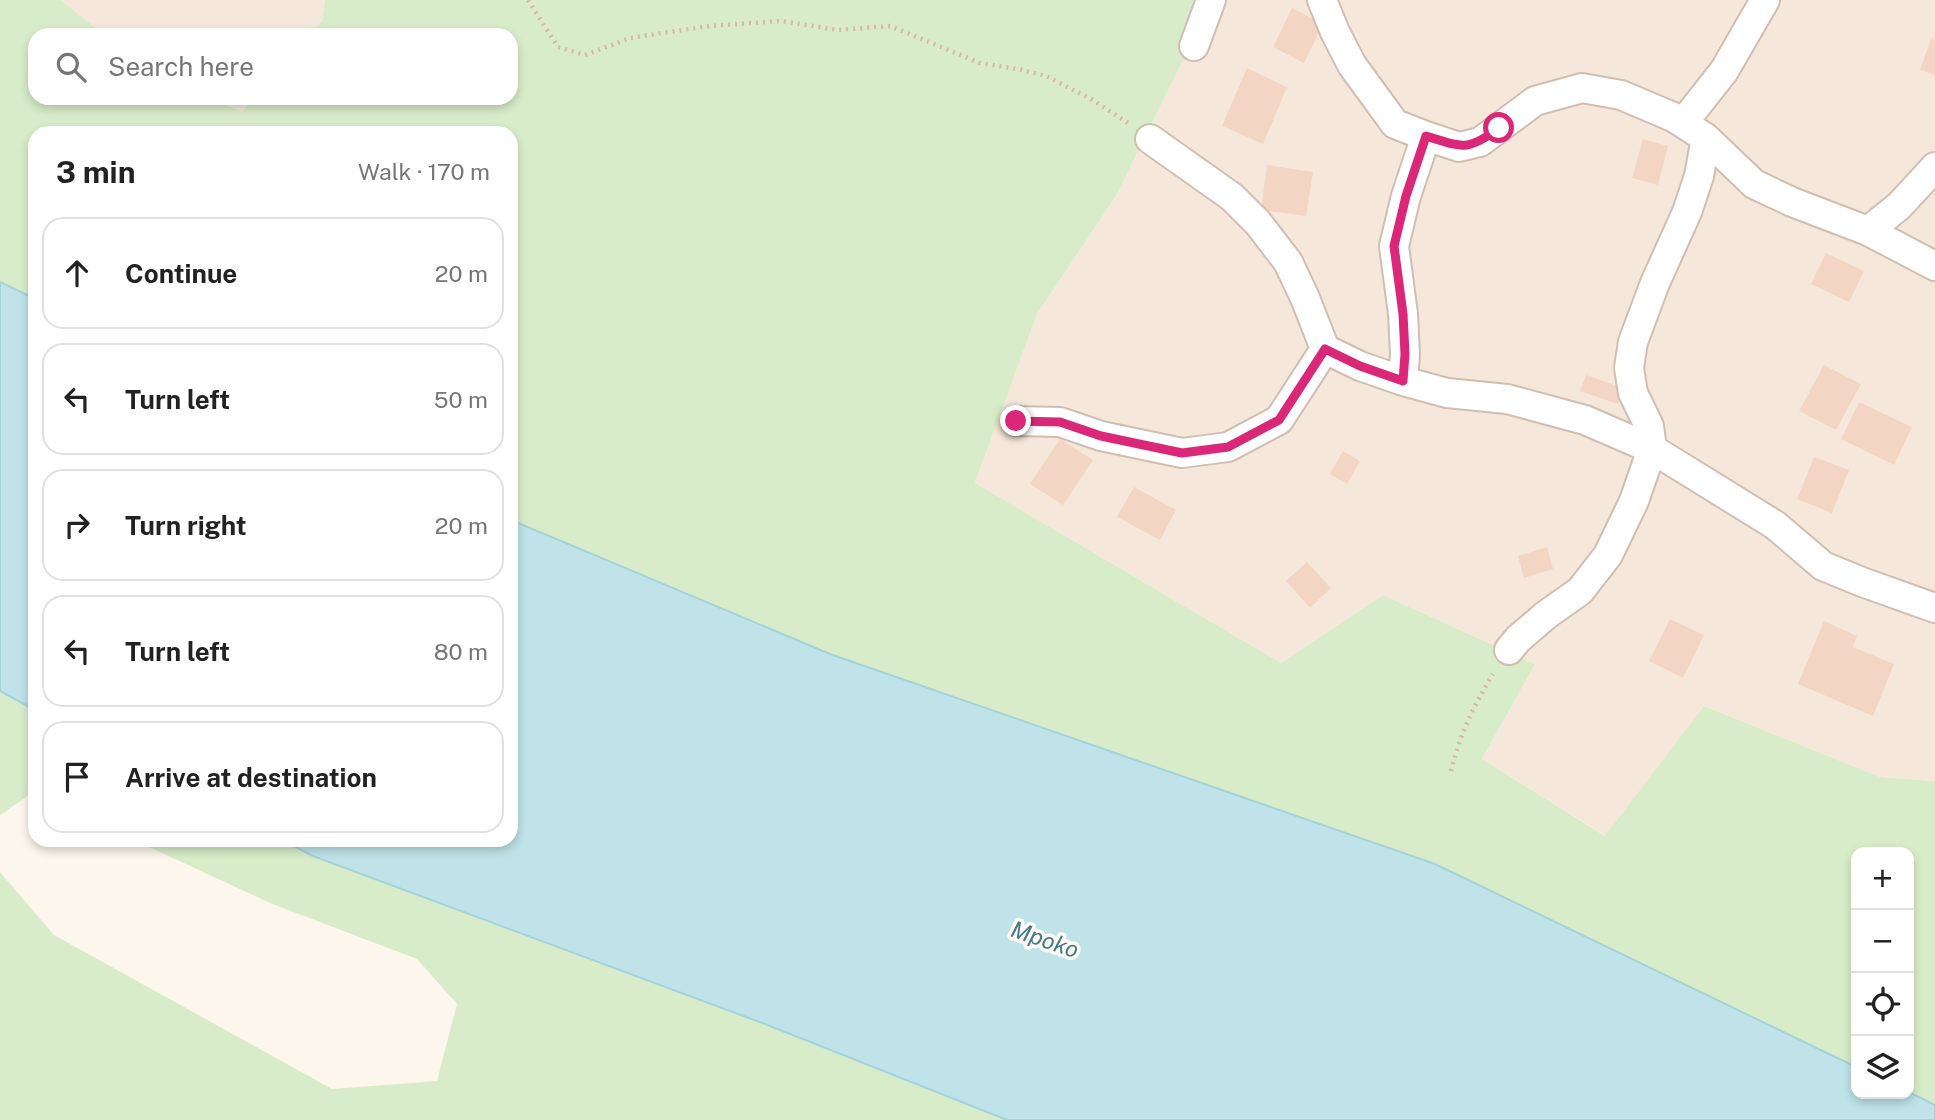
<!DOCTYPE html>
<html lang="en">
<head>
<meta charset="utf-8">
<style>
  body { margin:0; font-family:"Public Sans",sans-serif; background:#f2f2f2; color:#222 }
  .controls { position:absolute; right:21px; bottom:21px; display:grid; overflow:hidden; border-radius:14px; box-shadow:0 4px 10px #0003 }
  .controls button { width:63px; height:63px; display:grid; place-items:center; padding:0; border:0; border-bottom:2px solid #e0e0e0; background:#fff; color:#222; font:35px sans-serif }
  .stop { position:absolute; width:21px; height:21px; margin:-16px; border:5px solid #db2777; border-radius:50%; background:#fff }
  .stop.end { background:#db2777; border-color:#fff; box-shadow:0 2px 7px #0008 }
  .list { margin:0; padding:0; list-style:none }
  h2 { display:flex; justify-content:space-between; align-items:center; height:91px; margin:0; padding:0 28px; font-size:30px }
  h2 small { font-size:23px; font-weight:400; color:#767676 }
  .list li { display:grid; grid-template-columns:46px 1fr auto; gap:21px; align-items:center; box-sizing:border-box; height:112px; margin:0 14px 14px; padding:0 14px; border:2px solid #e0e0e0; border-radius:21px }
  .list b { display:block; font-size:26px; white-space:nowrap }
  .list em { font-size:23px; font-style:normal; color:#767676 }
  .icon { flex:none; width:38px; height:38px; fill:none; stroke:currentColor; stroke-width:2; stroke-linecap:round; stroke-linejoin:round }
  .map { position:relative; flex:none; width:1935px; height:1120px; overflow:hidden }
  .search { position:absolute; background:#fff; box-shadow:0 4px 10px #0003; left:28px; top:28px; width:490px; height:77px; display:flex; align-items:center; gap:18px; box-sizing:border-box; padding:0 24px; border-radius:21px; color:#767676; font-size:26px }
  .panel { position:absolute; background:#fff; box-shadow:0 4px 10px #0003; left:28px; top:126px; width:490px; height:721px; border-radius:21px }
  .map>svg:first-child { display:block }
</style>
</head>
<body>
<div class="map">
<svg width="1935" height="1120" viewBox="0 0 1935 1120">
  <rect width="100%" height="100%" fill="#fdf6ec"/>
  <!-- residential -->
  <path fill="#f5e8da" d="M61 0H325L322 21 309 35H104Z
    M1213 0H1935V781L1880 777 1704 706 1606 836 1482 759 1535 664 1383 595 1281 663 975 483 1037 314 1116 196Z
    M211 98H254L242 113Z"/>
  <!-- green -->
  <path fill="#d8ecc9" d="M0 0H61L104 35H35V98H211L242 112 254 98H511V35H309L322 21 325 0H1213L1116 196 1037 314 975 483 1281 663 1383 595 1535 664 1482 759 1605 836 1704 706 1880 777 1935 781V1105L1909 1092V852H1856V1067L1435 864 830 654 511 520V133H35V299L2 283 0 281Z
    M0 691 35 710V791L0 815Z
    M134 840H282L313 856 765 1024 1007 1120H0V872L54 935 332 1089 437 1081 457 1004 417 959 270 903Z"/>
  <!-- water -->
  <path fill="#bfe3e8" stroke="#a5d3da" stroke-width="2" d="M0 282 35 299V710L0 691Z
    M511 520 830 654 1435 864 1856 1067V1094H1909V1092L1935 1105V1120H1007L765 1024 313 856 282 840H511Z"/>
  <!-- building -->
  <path fill="#f3d5c3" d="M1292 8 1323 24 1304 63 1273 47Z
    M1931 39 1935 41V75L1920 70Z
    M1247 68 1287 87 1263 144 1222 126Z
    M1643 139 1668 146 1658 185 1632 178Z
    M1267 165 1313 172 1306 216 1261 210Z
    M1826 253 1864 271 1849 302 1811 284Z
    M1824 365 1861 384 1836 430 1799 411Z
    M1586 375 1623 388 1618 404 1580 391Z
    M1859 402 1912 427 1894 465 1841 439Z
    M1060 439 1093 460 1063 505 1030 484Z
    M1343 451 1360 461 1347 484 1330 474Z
    M1814 457 1849 470 1832 513 1797 499Z
    M1134 487 1176 510 1160 540 1117 517Z
    M1547 547 1553 569 1524 578 1518 556Z
    M1307 562 1331 588 1310 608 1286 581Z
    M1670 619 1704 635 1683 678 1649 661Z
    M1824 621 1857 636 1853 647 1894 664 1873 716 1798 684Z"/>
  <g fill="none" stroke-linecap="round" stroke-linejoin="round">
    <!-- minor casing -->
    <g stroke="#d1beb0" stroke-width="32">
      <path id="minor" d="M1322 0 1335 32 1352 65 1395 124 1426 136 1459 147 1480 142 1535 101 1582 88 1621 95 1673 117 1706 138 1754 184 1792 202 1868 231 1899 206 1935 167
        M1194 46 1211 0
        M1683 123 1724 71 1765 0
        M1150 139 1232 197 1258 223 1288 262 1305 298 1325 349 1360 366 1403 381 1447 393 1507 399 1585 420 1652 449 1775 525 1823 566 1862 582 1935 608
        M1868 231 1935 266
        M1403 381 1405 354 1403 314 1394 246 1406 196 1426 136
        M1016 421 1060 422 1101 436 1182 453 1228 447 1279 420 1325 349
        M1509 650 1518 639 1546 615 1580 591 1608 555 1634 501 1652 449 1649 426 1633 393 1629 368 1633 342 1655 283 1687 212 1699 176 1706 138"/>
    </g>
    <!-- path -->
    <path stroke="#d9b8a5" stroke-width="4.5" stroke-dasharray="2 5" stroke-linecap="butt" d="M528 0 558 47 585 55 630 38 709 26 781 21 838 30 890 26 980 63 1018 69 1046 76 1091 99 1128 123
      M1451 771C1460 734 1473 707 1493 674"/>
    <!-- minor -->
    <use href="#minor" stroke="#fff" stroke-width="28"/>
  </g>
  <g fill="none" stroke-linecap="round" stroke-linejoin="round">
    <!-- route -->
    <path stroke="#db2777" stroke-width="9" d="M1016 421 1060 422 1101 436 1182 453 1228 447 1279 420 1325 349 1360 366 1403 381 1405 354 1403 314 1394 246 1406 196 1426 136C1462 147 1467 152 1499 128"/>
  </g>
  <g text-anchor="middle" dominant-baseline="central" stroke-width="7" stroke-linejoin="round" paint-order="stroke">
    <!-- water labels -->
    <g font-size="23" font-style="italic" fill="#437c86" stroke="#fffaf3">
      <text transform="translate(1045 939) rotate(19)">Mpoko</text>
    </g>
  </g>
</svg>
<div class="controls">
<button>+</button>
<button>−</button>
<button><svg class="icon" aria-label="locate" viewBox="0 0 24 24"><circle cx="12" cy="12" r="6"/><path d="M12 2v4M12 18v4M2 12h4M18 12h4"/></svg></button>
<button><svg class="icon" aria-label="layers" viewBox="0 0 24 24"><path d="M12 4l9 5-9 5-9-5zM3 14l9 5 9-5"/></svg></button>
</div>
<div class="stop" style="left:1499px;top:128px"></div>
<div class="stop end" style="left:1016px;top:421px"></div>
<div class="search"><svg class="icon" aria-label="search" viewBox="0 0 24 24"><circle cx="10" cy="10" r="6"/><path d="M15 15l6 6"/></svg>Search here</div>
<section class="panel">
<h2>3 min<small>Walk · 170 m</small></h2>
<ul class="list">
<li><svg class="icon" aria-label="ahead" viewBox="0 0 24 24"><path d="M12 20V5M6 11l6-6 6 6"/></svg><div><b>Continue</b></div><em>20 m</em></li>
<li><svg class="icon" aria-label="left" viewBox="0 0 24 24"><path d="M17 20v-9H6M10 6l-5 5 5 5"/></svg><div><b>Turn left</b></div><em>50 m</em></li>
<li><svg class="icon" aria-label="right" viewBox="0 0 24 24"><path d="M7 20v-9h11M14 6l5 5-5 5"/></svg><div><b>Turn right</b></div><em>20 m</em></li>
<li><svg class="icon" aria-label="left" viewBox="0 0 24 24"><path d="M17 20v-9H6M10 6l-5 5 5 5"/></svg><div><b>Turn left</b></div><em>80 m</em></li>
<li><svg class="icon" aria-label="arrive" viewBox="0 0 24 24"><path d="M6 21V4h12l-3 4 3 4H6"/></svg><div><b>Arrive at destination</b></div></li>
</ul>
</section>
</div>
</body>
</html>
